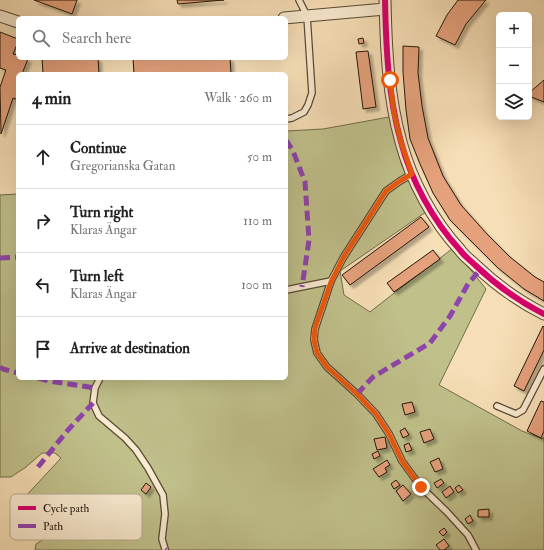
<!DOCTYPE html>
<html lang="en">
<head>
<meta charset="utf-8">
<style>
  body { margin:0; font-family:"IM FELL Double Pica",serif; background:#f6f6f6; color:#222 }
  .controls { position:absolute; right:12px; top:12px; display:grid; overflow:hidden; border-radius:6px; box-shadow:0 4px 16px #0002 }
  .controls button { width:36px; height:36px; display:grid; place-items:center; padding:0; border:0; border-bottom:1px solid #e0e0e0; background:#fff; color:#222; font:20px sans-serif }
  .stop { position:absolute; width:12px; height:12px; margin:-9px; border:3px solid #ea580c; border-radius:50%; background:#fff }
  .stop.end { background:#ea580c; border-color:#fff; box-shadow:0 1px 4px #0008 }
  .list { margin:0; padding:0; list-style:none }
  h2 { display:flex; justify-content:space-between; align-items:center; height:52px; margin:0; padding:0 16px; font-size:17px }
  h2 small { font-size:13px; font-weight:400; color:#767676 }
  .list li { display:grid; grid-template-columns:26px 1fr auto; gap:12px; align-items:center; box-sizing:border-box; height:64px; padding:0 16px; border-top:1px solid #e0e0e0 }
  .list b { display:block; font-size:15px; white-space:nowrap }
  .list p { margin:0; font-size:13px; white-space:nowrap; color:#767676 }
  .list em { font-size:13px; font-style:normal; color:#767676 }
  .icon { flex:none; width:22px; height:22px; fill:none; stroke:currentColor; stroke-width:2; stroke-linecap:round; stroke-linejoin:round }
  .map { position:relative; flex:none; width:544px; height:550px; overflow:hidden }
  .search { position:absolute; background:#fff; box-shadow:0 4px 16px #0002; left:16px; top:16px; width:272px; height:44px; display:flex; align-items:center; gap:10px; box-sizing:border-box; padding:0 14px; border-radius:6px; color:#767676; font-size:15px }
  .panel { position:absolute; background:#fff; box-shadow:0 4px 16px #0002; left:16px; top:72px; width:272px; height:308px; border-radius:6px }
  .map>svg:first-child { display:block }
</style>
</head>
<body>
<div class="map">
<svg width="544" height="550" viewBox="0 0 544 550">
  <defs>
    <filter id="shadow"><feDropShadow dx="3.5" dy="3.5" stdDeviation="1" flood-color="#0004"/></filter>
  </defs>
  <rect width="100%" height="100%" fill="#f6deb6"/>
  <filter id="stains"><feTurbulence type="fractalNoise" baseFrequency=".005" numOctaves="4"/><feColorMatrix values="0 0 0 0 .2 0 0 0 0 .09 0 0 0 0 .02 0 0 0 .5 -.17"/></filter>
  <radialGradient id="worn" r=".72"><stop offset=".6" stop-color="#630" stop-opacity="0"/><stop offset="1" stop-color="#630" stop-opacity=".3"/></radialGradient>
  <!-- green -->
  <path fill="#c0c08b" stroke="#726c4a" d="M389 117 402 166 426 212 340 271 344 295 370 312C397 290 426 270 453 248L486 289 439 385 522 431 543 439 544 437V550H35L36 544 59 529 33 501 24 498 61 458 55 453H42L26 467 11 477H0V195L18 194V378H286V131L323 129Z"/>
  <!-- building -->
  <path fill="#e5a17b" stroke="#24190a" filter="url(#shadow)" d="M34 0H77L72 14Z
    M177 0H224L178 4Z
    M458 0H486L466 24 455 45 436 36 447 15Z
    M0 32 18 39V42L13 54 18 55V58H25L28 59 22 74H18V100L13 98 1 134 0 87 6 70 0 68Z
    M363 38 364 43 359 44 358 39Z
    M403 46 419 47 418 73 422 106 428 138 443 176 461 205 487 234 510 257 535 277 544 282V301L524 289 498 268 450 220 433 193 420 164 410 139 406 110 403 72Z
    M368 51 376 107 363 109 356 52Z
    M42 58H98L99 74H43Z
    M133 58H230L231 74H134Z
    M544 80V102L529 96V93Z
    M421 217 429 227 350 285 342 275Z
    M433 250 440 259 394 292 387 283Z
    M543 326 544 327V350L524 391 514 386Z
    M541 401 544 402V431L541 438 527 431Z
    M412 402 415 412 405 415 402 404Z
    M405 428 409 435 403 438 400 431Z
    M430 429 434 439 424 443 420 432Z
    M385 437 387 448 377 450 374 439Z
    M409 443 412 450 406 452 404 445Z
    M378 451 380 456 374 459 372 454Z
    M439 458 443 469 435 472 430 462Z
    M387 460 390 465 385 468 387 472 379 477 373 469Z
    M441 479 444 483 437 488 434 483Z
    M396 480 400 485 394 489 391 484Z
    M146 483 151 487 146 494 141 490Z
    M403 485 411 494 403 501 396 491Z
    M459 485 463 490 458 493 455 488Z
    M450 486 454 492 446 498 442 492Z
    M489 509V517H478V510Z
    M470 515 473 521 468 524 465 519Z
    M444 528 447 532 443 536 439 532Z
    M444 539 449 546 444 550H440L436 545Z"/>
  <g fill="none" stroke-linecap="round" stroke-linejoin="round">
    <!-- lane casing -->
    <g stroke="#584a35" stroke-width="8">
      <path id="lane" d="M286 119 292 118 304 112 308 105 312 93 307 16 299 0
        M412 174 400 181 386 191 343 258 331 281 315 329 314 340 317 353 327 367 357 394 376 414 389 434 402 461 421 487 447 512 468 535 476 550
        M286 290 331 281
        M100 378 95 388 93 403 99 416 125 438 136 450 148 468 163 495 165 514 162 539 165 549
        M497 406 516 414 523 410 544 369"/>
    </g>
    <!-- street casing -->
    <g stroke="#584a35" stroke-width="13">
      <path id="street" d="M385 0C386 47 388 96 401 142 411 180 433 221 460 250 464 256 470 260 475 265 495 284 520 302 544 314
        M0 16 18 22
        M284 18 385 9"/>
    </g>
    <!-- lane -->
    <use href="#lane" stroke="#f9ead0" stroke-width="5.5"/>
    <!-- street -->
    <use href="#street" stroke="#f9ead0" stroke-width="11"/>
    <!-- quiet -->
    <path stroke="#8e44ad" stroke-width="5" stroke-dasharray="10 5" stroke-linecap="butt" d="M286 140 293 151 305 182 309 240 302 287
      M0 258 18 257
      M0 367 3 369 18 373
      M38 378 49 381 95 388
      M357 394 373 377 430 343 450 316 468 284 480 270
      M38 467 68 430 93 403
      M165 549 166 550"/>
    <!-- cycleway casing -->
    <g stroke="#f9ead0" stroke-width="8">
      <path id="cycleway" d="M385 0C386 47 388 96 401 142 411 180 433 221 460 250 464 256 470 260 475 265 495 284 520 302 544 314"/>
    </g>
    <!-- cycleway -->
    <use href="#cycleway" stroke="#d6006c" stroke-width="6"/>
  </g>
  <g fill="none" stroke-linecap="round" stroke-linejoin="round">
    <!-- route -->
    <path stroke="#ea580c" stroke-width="5" d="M390 80 394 113 401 142 412 174 400 181 386 191 343 258 331 282 315 328 314 340 317 353 327 367 357 394 376 414 389 434 402 461 421 487"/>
  </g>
  <!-- legend -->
  <rect x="10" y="494" width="132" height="46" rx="6" fill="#f9ead0" stroke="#b9ab95" stroke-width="1"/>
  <rect x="18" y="506" width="18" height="4" fill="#d6006c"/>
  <rect x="18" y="524" width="18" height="4" fill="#8e44ad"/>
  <g font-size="11" fill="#24190a">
    <text x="43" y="512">Cycle path</text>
    <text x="43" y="530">Path</text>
  </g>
  <rect width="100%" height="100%" filter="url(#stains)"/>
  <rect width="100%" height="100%" fill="url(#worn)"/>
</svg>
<div class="controls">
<button>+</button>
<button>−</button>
<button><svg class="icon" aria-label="layers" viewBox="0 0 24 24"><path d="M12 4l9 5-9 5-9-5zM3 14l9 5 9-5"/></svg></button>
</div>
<div class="stop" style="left:390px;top:80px"></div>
<div class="stop end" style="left:421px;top:487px"></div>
<div class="search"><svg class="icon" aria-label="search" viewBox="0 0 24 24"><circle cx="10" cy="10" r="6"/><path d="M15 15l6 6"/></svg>Search here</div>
<section class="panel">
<h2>4 min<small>Walk · 260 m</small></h2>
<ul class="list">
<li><svg class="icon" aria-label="ahead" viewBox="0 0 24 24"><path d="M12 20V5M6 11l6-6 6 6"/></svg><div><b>Continue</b><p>Gregorianska Gatan</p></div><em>50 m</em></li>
<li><svg class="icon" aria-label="right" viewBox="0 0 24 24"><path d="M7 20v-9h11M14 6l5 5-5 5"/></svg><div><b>Turn right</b><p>Klaras Ängar</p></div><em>110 m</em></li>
<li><svg class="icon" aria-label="left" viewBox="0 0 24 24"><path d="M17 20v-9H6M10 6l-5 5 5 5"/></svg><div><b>Turn left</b><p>Klaras Ängar</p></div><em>100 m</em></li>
<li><svg class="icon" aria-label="arrive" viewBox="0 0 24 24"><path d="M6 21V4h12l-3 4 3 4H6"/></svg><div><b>Arrive at destination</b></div></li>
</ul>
</section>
</div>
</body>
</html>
